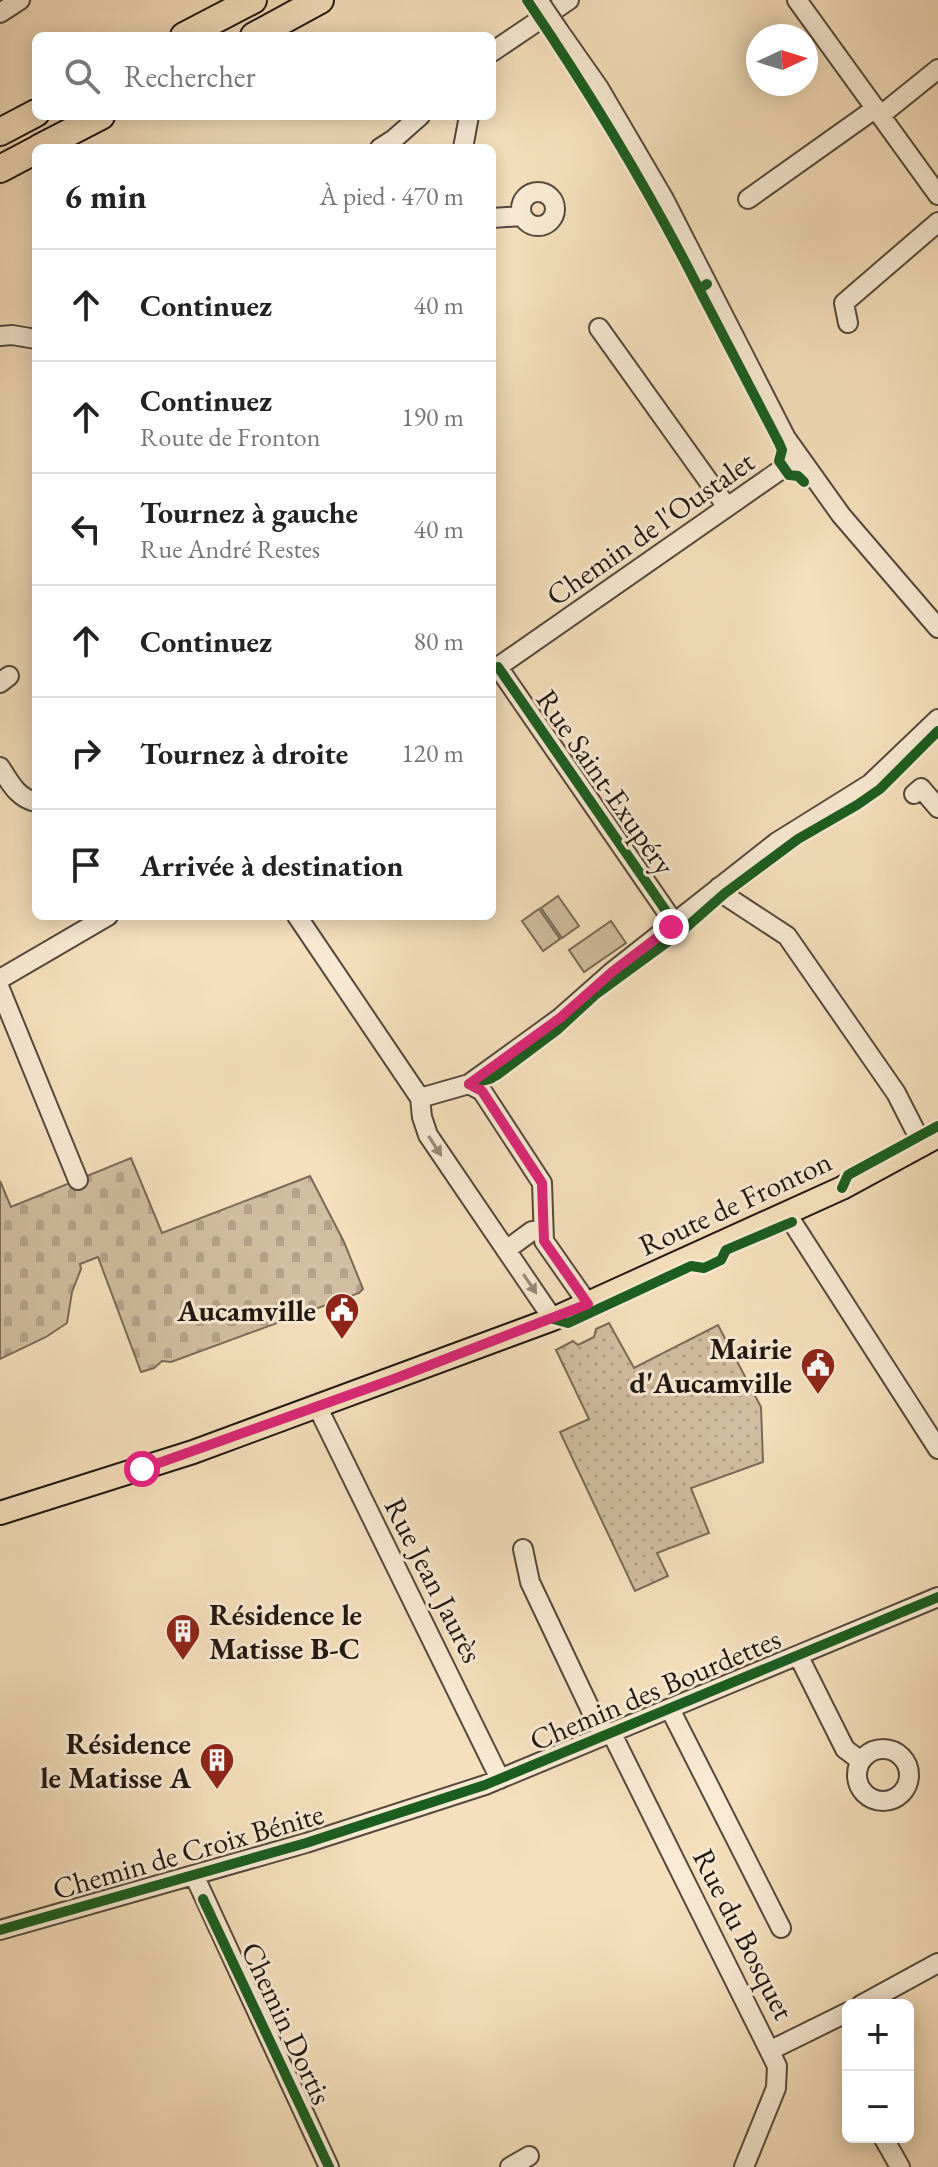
<!DOCTYPE html>
<html lang="fr">
<head>
<meta charset="utf-8">
<style>
  body { margin:0; font-family:"EB Garamond",serif; background:#f6f6f6; color:#222 }
  .controls { position:absolute; right:24px; bottom:24px; display:grid; overflow:hidden; border-radius:12px; box-shadow:0 4px 20px #0003 }
  .controls button { width:72px; height:72px; display:grid; place-items:center; padding:0; border:0; border-bottom:2px solid #e0e0e0; background:#fff; color:#222; font:40px sans-serif }
  .compass { position:absolute; left:746px; top:24px; width:72px; height:72px; border-radius:50%; background:#fff; box-shadow:0 4px 20px #0003; rotate:86deg }
  .stop { position:absolute; width:24px; height:24px; margin:-18px; border:6px solid #db2777; border-radius:50%; background:#fff }
  .stop.end { background:#db2777; border-color:#fff; box-shadow:0 2px 8px #0008 }
  .list { margin:0; padding:0; list-style:none }
  h2 { display:flex; justify-content:space-between; align-items:center; height:104px; margin:0; padding:0 32px; font-size:34px }
  h2 small { font-size:26px; font-weight:400; color:#767676 }
  .list li { display:grid; grid-template-columns:52px 1fr auto; gap:24px; align-items:center; box-sizing:border-box; height:112px; padding:0 32px; border-top:2px solid #e0e0e0 }
  .list b { display:block; font-size:30px; white-space:nowrap }
  .list p { margin:0; font-size:26px; white-space:nowrap; color:#767676 }
  .list em { font-size:26px; font-style:normal; color:#767676 }
  .icon { flex:none; width:44px; height:44px; fill:none; stroke:currentColor; stroke-width:2; stroke-linecap:round; stroke-linejoin:round }
  .map { position:relative; flex:none; width:938px; height:2167px; overflow:hidden }
  .search { position:absolute; background:#fff; box-shadow:0 4px 20px #0003; left:32px; top:32px; width:464px; height:88px; display:flex; align-items:center; gap:20px; box-sizing:border-box; padding:0 28px; border-radius:12px; color:#767676; font-size:30px }
  .panel { position:absolute; background:#fff; box-shadow:0 4px 20px #0003; left:32px; top:144px; width:464px; height:776px; border-radius:12px }
  .map>svg:first-child { display:block }
</style>
</head>
<body>
<div class="map">
<svg width="938" height="2167" viewBox="0 0 938 2167">
  <defs>
    <pattern id="cemetery-stones" width="16" height="16" patternUnits="userSpaceOnUse" patternTransform="scale(2)"><rect width="16" height="16" fill="#d1bd9f"/><path d="M2 7V4a2 2 0 0 1 4 0v3zM10 15v-3a2 2 0 0 1 4 0v3z" fill="#b3a288"/></pattern>
    <pattern id="park-dots" width="8" height="8" patternUnits="userSpaceOnUse" patternTransform="scale(2)"><rect width="8" height="8" fill="#d1bd9f"/><path d="M2 2h.1M6 6h.1" fill="none" stroke="#b3a288" stroke-width="1.8" stroke-linecap="round"/></pattern>
  </defs>
  <rect width="100%" height="100%" fill="#f5dfbc"/>
  <filter id="stains"><feTurbulence type="fractalNoise" baseFrequency=".0025" numOctaves="4"/><feColorMatrix values="0 0 0 0 .2 0 0 0 0 .09 0 0 0 0 .02 0 0 0 .5 -.17"/></filter>
  <radialGradient id="worn" r=".72"><stop offset=".6" stop-color="#630" stop-opacity="0"/><stop offset="1" stop-color="#630" stop-opacity=".3"/></radialGradient>
  <!-- grass -->
  <path fill="#d1bd9f" stroke="#796a58" stroke-width="2" d="M558 896 579 926 562 938 541 908Z
    M539 909 560 939 543 951 522 921Z
    M611 921 626 943 584 972 569 950Z"/>
  <!-- cemetery -->
  <path fill="url(#cemetery-stones)" stroke="#796a58" stroke-width="2" d="M131 1158 162 1233 310 1176 344 1242 363 1289 359 1293 171 1362 162 1361 154 1368 141 1372 98 1257 80 1264 81 1269 72 1292 67 1323 46 1337 0 1359V1181L11 1207Z"/>
  <!-- park -->
  <path fill="url(#park-dots)" stroke="#796a58" stroke-width="2" d="M609 1323 634 1368 718 1325 761 1407 763 1462 691 1488 709 1533 657 1553 668 1576 635 1591 560 1432 589 1419 556 1350 573 1341 578 1345 594 1337 596 1329Z"/>
  <g fill="none" stroke-linecap="round" stroke-linejoin="round">
    <!-- minor casing -->
    <g stroke="#56493c" stroke-width="22">
      <path id="minor" d="M797 0 938 195
        M0 13 20 0
        M559 31 599 88 664 199 786 438 841 515 938 628
        M492 52 569 0
        M881 115 938 69
        M380 148 394 139 420 116
        M463 148 469 116
        M521 209a17 17 0 1 1 34 0a17 17 0 1 1-34 0Z
        M748 199 876 108
        M492 218 522 216
        M848 323 844 303 938 222
        M599 328 727 507
        M0 336 12 335 36 339
        M498 667 675 924
        M492 671 799 457
        M0 683 9 676
        M0 767C10 782 17 798 36 802
        M914 794 921 788 938 808
        M719 887 726 896 787 936 896 1093 923 1146
        M297 916 420 1098
        M0 979 108 916
        M0 989 78 1180
        M469 1084 560 1018 612 972 777 842 870 784 938 719
        M787 1214 938 1449
        M506 1250 532 1231 543 1229
        M553 1319 428 1135 422 1117 420 1098 469 1084 482 1091 542 1183 544 1241 588 1304
        M317 1406 500 1779
        M523 1549 530 1582 603 1736
        M798 1655 845 1749 861 1761
        M670 1709 781 1928
        M611 1732 777 2066 776 2088 744 2167
        M857 1775a26 26 0 1 1 52 0a26 26 0 1 1-52 0Z
        M194 1875 329 2167
        M0 1930 306 1843 485 1785 938 1597
        M861 2005 938 1963
        M771 2050 848 2012
        M883 2137 900 2167
        M510 2167 529 2156"/>
    </g>
    <!-- major casing -->
    <g stroke="#211711" stroke-width="26">
      <path id="major" d="M0 1513 193 1452 553 1319 842 1188 938 1136"/>
    </g>
    <!-- highway casing -->
    <g stroke="#211711" stroke-width="30">
      <path id="highway" d="M184 36 253 0
        M254 36 320 0
        M0 132 36 113
        M39 148 101 116
        M0 169 36 150"/>
    </g>
    <!-- minor -->
    <use href="#minor" stroke="#f8ead3" stroke-width="18"/>
    <!-- major -->
    <use href="#major" stroke="#f5dfbc" stroke-width="22"/>
    <!-- highway -->
    <use href="#highway" stroke="#f5dfbc" stroke-width="26"/>
    <!-- minor-bridge casing -->
    <g stroke="#56493c" stroke-width="22" stroke-linecap="butt">
      <path id="minor-bridge" d="M538 0 559 31"/>
    </g>
    <!-- minor-bridge -->
    <use href="#minor-bridge" stroke="#f8ead3" stroke-width="18"/>
    <!-- cycleway casing -->
    <g stroke="#f8ead3" stroke-width="15">
      <path id="cycleway" d="M527 0C590 93 648 188 699 289L707 284
        M699 289 779 443 782 450 779 461 789 475 798 476 804 482
        M498 667 675 924
        M469 1084 490 1079 497 1075 557 1030 595 995 681 932 724 894 798 839 857 805 880 789 938 731
        M842 1188 848 1175 938 1126
        M553 1319 568 1323 691 1266 704 1268 721 1260 726 1250 792 1222
        M203 1899 329 2167
        M0 1930 306 1843 485 1785 938 1597"/>
    </g>
    <!-- cycleway -->
    <use href="#cycleway" stroke="#1b5e20" stroke-width="10"/>
  </g>
  <!-- one-way arrows -->
  <defs><path id="oneway-solid" d="M-6-.8H1V-3.2L6.5 0L1 3.2V.8H-6Z" transform="scale(2)"/></defs>
  <g fill="#978b7c">
    <use href="#oneway-solid" transform="translate(435 1146) rotate(57)"/>
    <use href="#oneway-solid" transform="translate(530 1284) rotate(56)"/>
  </g>
  <g fill="none" stroke-linecap="round" stroke-linejoin="round">
    <!-- route -->
    <path stroke="#db2777" stroke-width="10" d="M142 1469 394 1379 588 1304 544 1241 542 1183 482 1091 469 1084 560 1018 612 972 671 927"/>
  </g>
  <!-- icons -->
  <defs>
    <g id="civic-pin" transform="scale(1.8)"><path d="M0 17L-7.5 6A9.5 9.5 0 1 1 7.5 6Z" fill="#8f2418" stroke="#f8ead3"/><path d="M-.6-6.5H3V-4.5H.6V-3L4-1V1h2V6H-6V1h2V-1L-.6-3ZM-1.2 2.5V6h2.4V2.5Z" fill="#fff"/></g>
    <g id="building-pin" transform="scale(1.8)"><path d="M0 17L-7.5 6A9.5 9.5 0 1 1 7.5 6Z" fill="#8f2418" stroke="#f8ead3"/><path d="M-4-6H4V6H1V3H-1V6H-4ZM-2.5-4.3h1.7v1.8h-1.7ZM.8-4.3h1.7v1.8H.8ZM-2.5-1h1.7V.8h-1.7ZM.8-1h1.7V.8H.8Z" fill="#fff"/></g>
  </defs>
  <g fill-rule="evenodd">
    <use href="#civic-pin" x="342" y="1310"/>
    <use href="#civic-pin" x="818" y="1365"/>
    <use href="#building-pin" x="183" y="1631"/>
    <use href="#building-pin" x="217" y="1760"/>
  </g>
  <g text-anchor="middle" dominant-baseline="central" stroke-width="6" stroke-linejoin="round" paint-order="stroke">
    <!-- street labels -->
    <g font-size="30" fill="#211711" stroke="#f8ead3">
      <text transform="translate(650 528) rotate(-35)">Chemin de l'Oustalet</text>
      <text transform="translate(606 782) rotate(55)">Rue Saint-Exupéry</text>
      <text transform="translate(735 1203) rotate(-25)">Route de Fronton</text>
      <text transform="translate(434 1580) rotate(63)">Rue Jean Jaurès</text>
      <text transform="translate(655 1689) rotate(-23)">Chemin des Bourdettes</text>
      <text transform="translate(188 1851) rotate(-16)">Chemin de Croix Bénite</text>
      <text transform="translate(744 1934) rotate(63)">Rue du Bosquet</text>
      <text transform="translate(287 2023) rotate(65)">Chemin Dortis</text>
    </g>
    <!-- poi labels -->
    <g font-size="30" font-weight="bold" fill="#211711" stroke="#f8ead3" text-anchor="end">
      <text x="316" y="1310">Aucamville</text>
      <text x="792" y="1348">Mairie<tspan x="792" dy="34">d'Aucamville</tspan></text>
      <text x="209" y="1614" text-anchor="start">Résidence le<tspan x="209" dy="34">Matisse B-C</tspan></text>
      <text x="191" y="1743">Résidence<tspan x="191" dy="34">le Matisse A</tspan></text>
    </g>
  </g>
  <rect width="100%" height="100%" filter="url(#stains)"/>
  <rect width="100%" height="100%" fill="url(#worn)"/>
</svg>
<div class="controls">
<button>+</button>
<button>−</button>
</div>
<svg class="compass" viewBox="-18 -18 36 36"><path d="M0-13l5 13h-10z" fill="#e53935"/><path d="M0 13l5-13h-10z" fill="#767676"/></svg>
<div class="stop" style="left:142px;top:1469px"></div>
<div class="stop end" style="left:671px;top:927px"></div>
<div class="search"><svg class="icon" aria-label="search" viewBox="0 0 24 24"><circle cx="10" cy="10" r="6"/><path d="M15 15l6 6"/></svg>Rechercher</div>
<section class="panel">
<h2>6 min<small>À pied · 470 m</small></h2>
<ul class="list">
<li><svg class="icon" aria-label="ahead" viewBox="0 0 24 24"><path d="M12 20V5M6 11l6-6 6 6"/></svg><div><b>Continuez</b></div><em>40 m</em></li>
<li><svg class="icon" aria-label="ahead" viewBox="0 0 24 24"><path d="M12 20V5M6 11l6-6 6 6"/></svg><div><b>Continuez</b><p>Route de Fronton</p></div><em>190 m</em></li>
<li><svg class="icon" aria-label="left" viewBox="0 0 24 24"><path d="M17 20v-9H6M10 6l-5 5 5 5"/></svg><div><b>Tournez à gauche</b><p>Rue André Restes</p></div><em>40 m</em></li>
<li><svg class="icon" aria-label="ahead" viewBox="0 0 24 24"><path d="M12 20V5M6 11l6-6 6 6"/></svg><div><b>Continuez</b></div><em>80 m</em></li>
<li><svg class="icon" aria-label="right" viewBox="0 0 24 24"><path d="M7 20v-9h11M14 6l5 5-5 5"/></svg><div><b>Tournez à droite</b></div><em>120 m</em></li>
<li><svg class="icon" aria-label="arrive" viewBox="0 0 24 24"><path d="M6 21V4h12l-3 4 3 4H6"/></svg><div><b>Arrivée à destination</b></div></li>
</ul>
</section>
</div>
</body>
</html>
